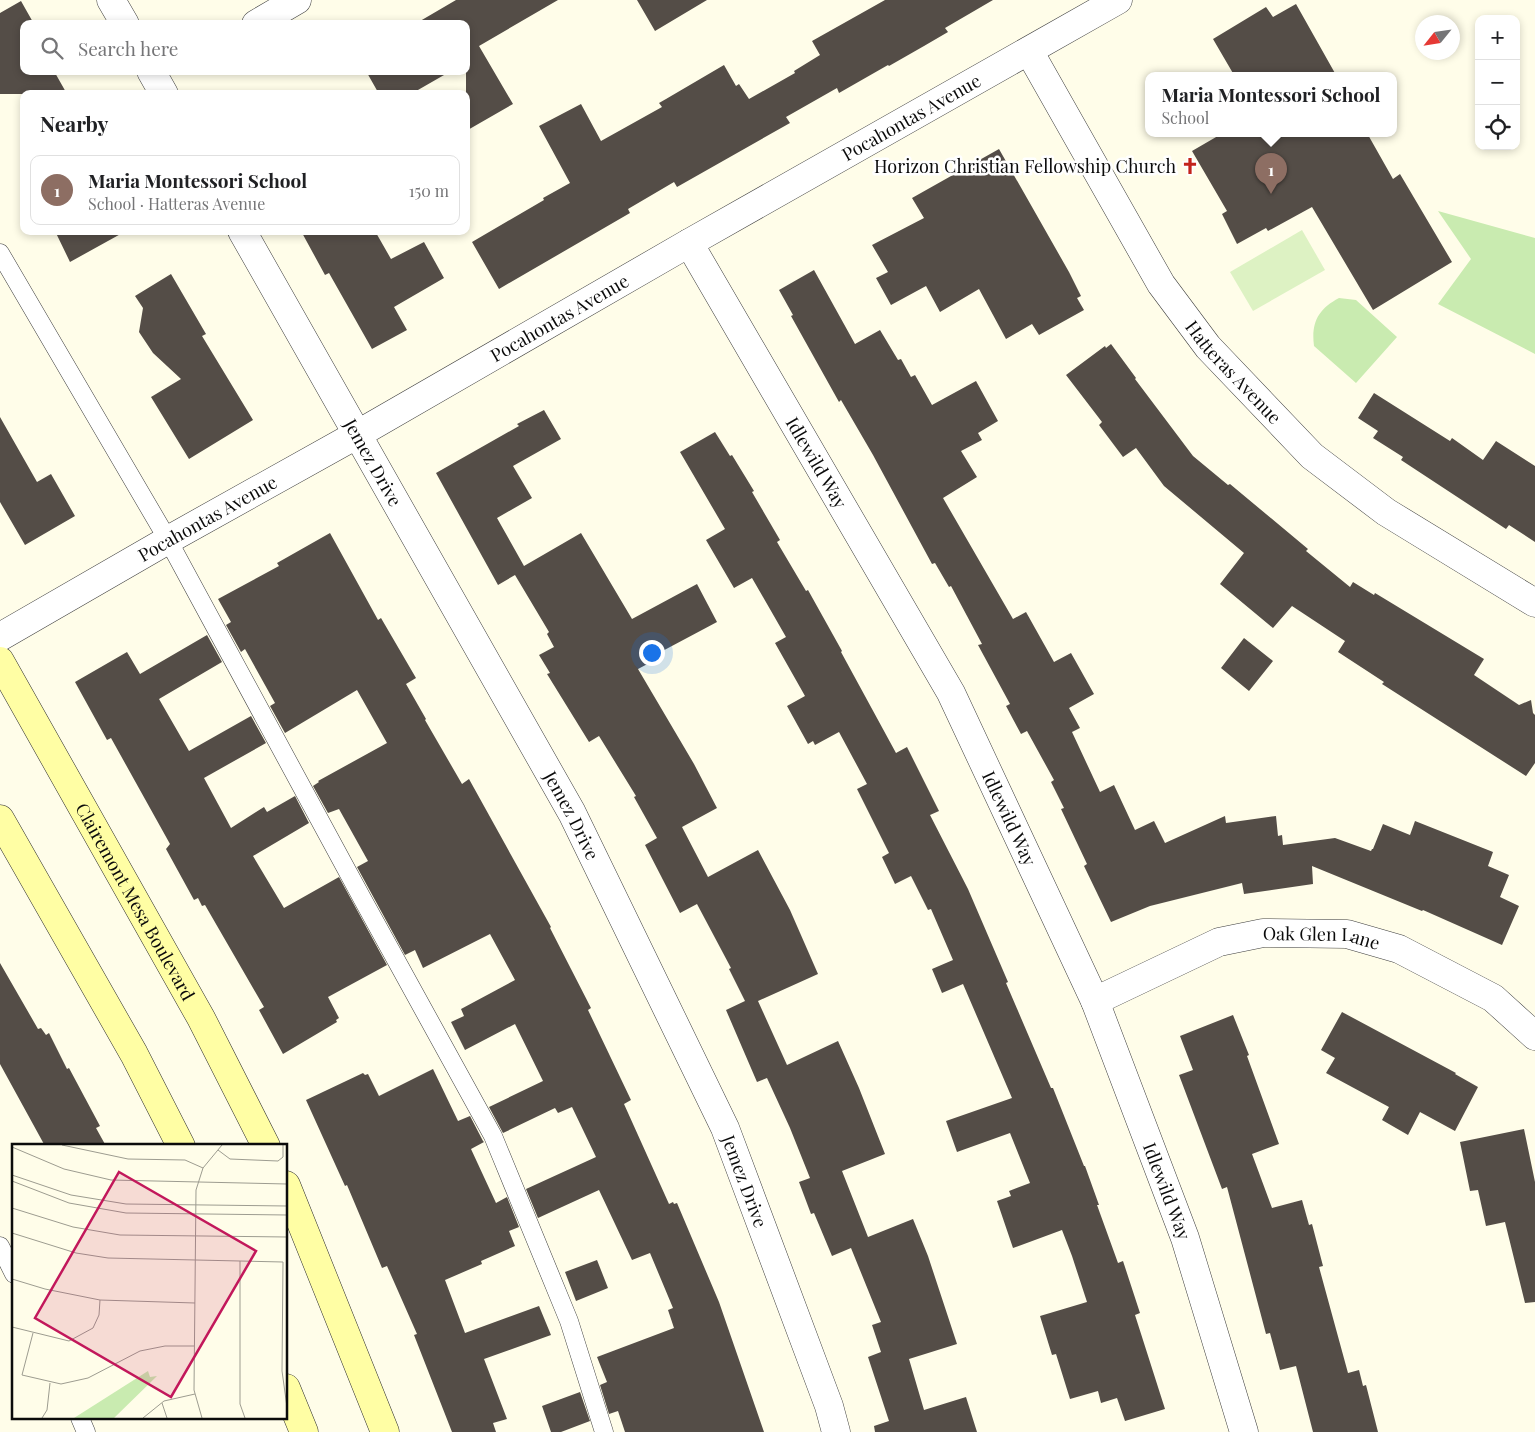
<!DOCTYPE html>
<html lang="en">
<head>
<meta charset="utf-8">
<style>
  body { margin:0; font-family:"Playfair Display",serif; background:#f6f6f6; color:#202124 }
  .controls { position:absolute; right:15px; top:15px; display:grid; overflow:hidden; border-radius:10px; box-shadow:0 2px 8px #0003 }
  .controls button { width:45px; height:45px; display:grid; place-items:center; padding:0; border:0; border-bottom:1px solid #e0e0e0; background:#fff; color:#202124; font:25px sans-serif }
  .compass { position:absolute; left:1415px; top:15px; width:45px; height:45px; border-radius:50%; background:#fff; box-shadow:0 2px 8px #0003; rotate:240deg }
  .you { position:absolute; left:651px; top:652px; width:18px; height:18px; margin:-12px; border:4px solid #fff; border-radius:50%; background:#1a73e8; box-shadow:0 0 0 8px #1a73e833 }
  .badge { display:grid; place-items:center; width:32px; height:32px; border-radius:50%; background:#c3231b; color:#fff; font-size:16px; font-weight:700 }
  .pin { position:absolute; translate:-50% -41px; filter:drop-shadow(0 1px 2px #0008) }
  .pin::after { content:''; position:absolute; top:26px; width:18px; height:15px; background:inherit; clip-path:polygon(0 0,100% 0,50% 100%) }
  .popup { position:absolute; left:1145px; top:72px; width:252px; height:65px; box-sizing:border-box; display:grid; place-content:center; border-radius:10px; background:#fff; filter:drop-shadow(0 1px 4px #0005); font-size:16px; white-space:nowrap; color:#757577 }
  .popup b { font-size:19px; color:#202124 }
  .popup::after { content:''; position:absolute; left:50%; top:100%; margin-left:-10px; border:10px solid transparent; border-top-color:#fff }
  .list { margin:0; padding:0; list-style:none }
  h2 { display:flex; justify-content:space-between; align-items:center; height:65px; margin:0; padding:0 20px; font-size:21px }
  h2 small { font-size:16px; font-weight:400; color:#757577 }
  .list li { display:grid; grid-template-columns:32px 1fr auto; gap:15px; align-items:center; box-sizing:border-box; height:70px; margin:0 10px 10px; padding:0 10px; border:1px solid #e0e0e0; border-radius:10px }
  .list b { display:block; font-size:19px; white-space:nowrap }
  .list p { margin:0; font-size:16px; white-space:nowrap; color:#757577 }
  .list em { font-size:16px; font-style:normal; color:#757577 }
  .icon { flex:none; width:28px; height:28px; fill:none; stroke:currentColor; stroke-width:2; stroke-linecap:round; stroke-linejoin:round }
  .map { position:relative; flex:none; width:1535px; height:1432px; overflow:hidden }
  .search { position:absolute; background:#fff; box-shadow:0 2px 8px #0003; left:20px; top:20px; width:450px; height:55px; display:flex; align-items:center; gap:12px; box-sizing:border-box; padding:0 18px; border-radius:10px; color:#757577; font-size:19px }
  .panel { position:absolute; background:#fff; box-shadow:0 2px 8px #0003; left:20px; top:90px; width:450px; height:145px; border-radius:10px }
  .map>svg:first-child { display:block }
</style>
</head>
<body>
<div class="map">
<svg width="1535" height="1432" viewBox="0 0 1535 1432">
  <rect width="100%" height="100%" fill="#fffde9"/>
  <!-- green -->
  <path fill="#c9ebb0" d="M1438 211 1535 238V354L1438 304 1471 259Z
    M1339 298 1356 300 1397 337 1356 383 1314 346C1311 323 1318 309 1339 298Z"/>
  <!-- pitch -->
  <path fill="#ddf2c3" d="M1302 230 1325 270 1253 311 1230 272Z"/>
  <!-- building -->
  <path fill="#544d47" d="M456 0H558L479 46 513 104 466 131V24H415Z
    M637 0H707L655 31Z
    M885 0H993L945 28 948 32 924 46 889 66 888 65 839 93 837 88 786 117 790 123 677 187 674 182 628 209 630 213 499 289 472 242 544 200 543 198 570 183 539 126 581 104 601 141 662 107 659 103 666 99 724 65 736 86 739 84 749 99 795 73 794 71 820 55 812 41Z
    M21 1 34 24H24V71H54L67 94H0V13Z
    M1296 4 1336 75H1234L1213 39 1266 7 1273 17Z
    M366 71H451L411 94H379Z
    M1223 133H1367L1393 179 1400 174 1452 262 1373 310 1312 207 1268 231 1266 228 1237 244 1222 214 1227 211 1192 151Z
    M999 149 1069 272 1081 296 1077 298 1084 310 1039 335 1032 324 1006 339 979 289 940 312 926 286 891 305 876 278 888 272 872 245 924 218 912 198Z
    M55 231H126L70 262Z
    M301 231H375L391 259 424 242 444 278 394 307 407 330 372 349 329 273 325 275Z
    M814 270 855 344 880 330 898 360 901 359 911 377 915 375 932 405 976 381 998 421 978 433 982 440 961 451 977 477 943 498 1013 619 1026 612 1054 662 1071 653 1094 694 1069 708 1080 728 1072 732 1100 792 1114 785 1135 830 1154 821 1165 843 1225 816 1226 823 1276 816 1278 836 1282 835 1283 845 1335 838 1371 851 1372 849H1373L1383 824 1410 835 1415 821 1493 852 1488 866 1509 875 1500 897 1519 906 1502 945 1423 910 1422 911 1312 866 1313 884 1244 894 1242 883 1150 906 1111 922 1084 866 1087 864 1061 809 1064 808 1051 782 1054 780 1027 731 1021 734 1006 706 1010 704 978 645 982 644 951 586 949 587 935 563 932 564 873 455 841 400 839 402 791 316 793 315 779 290Z
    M171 274 206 334 202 336 253 420 189 459 151 397 181 379 153 353 139 332 143 308 135 296Z
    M1111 344 1136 378 1135 379 1193 456 1228 485 1230 484 1308 549 1306 551 1350 587 1353 582 1374 595 1375 593 1484 659 1474 675 1519 705 1531 700 1533 713 1535 715V763L1526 776 1382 684 1384 682 1338 652 1345 641 1292 606 1273 628 1220 584 1244 553 1164 486 1136 448 1123 457 1099 425 1102 422 1066 375 1105 346 1106 348Z
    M1374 393 1450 441 1452 438 1483 460 1496 441 1535 466V542L1509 525 1506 529 1401 460 1403 457 1373 438 1378 431 1358 418Z
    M544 410 561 439 513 466 532 498 497 518 524 566 581 533 632 619 697 584 717 622 655 655 657 659 638 669 694 764 717 808 682 827 708 877 758 850 790 910 818 974 758 1001 787 1065 838 1041 859 1088 885 1154 842 1171 868 1237 913 1219 928 1256 957 1344 909 1359 924 1410 966 1397 977 1432H875L874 1426 889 1421 868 1357 881 1352 872 1325 881 1322 851 1248 832 1256 814 1213 811 1214 799 1182 810 1178 790 1128 767 1078 757 1082 726 1010 745 1001 729 969 731 968 697 904 680 913 645 845 657 838 634 797 636 796 599 736 589 742 547 674 550 673 539 655 554 647 547 634 549 632 515 575 498 585 436 473 519 426 517 424Z
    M0 417 37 482 51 474 75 516 25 545 0 502Z
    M715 432 730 456 732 455 754 491 752 492 780 540 777 542 806 591 808 590 842 651 841 652 896 753 907 747 939 811 930 815 968 889 1008 982 1006 983 1051 1088H1053L1084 1166H1085L1099 1205H1097L1118 1263 1123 1261 1140 1313 1135 1315 1165 1409 1125 1421 1117 1398 1101 1403 1098 1391 1070 1399 1056 1354 1052 1355 1040 1316 1087 1302 1072 1256 1062 1230 1013 1248 997 1201 1011 1196 1009 1191 1030 1183 1010 1133 957 1152 946 1121 1012 1098 963 984 942 993 932 969 953 960 931 909 928 910 911 876 895 884 882 857 889 853 857 789 867 784 839 732 815 745 813 741 808 744 787 706 805 696 775 643 786 637 752 578 734 588 706 540 725 529 680 452Z
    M330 533 378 620 381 618 416 678 406 684 426 719 425 720 462 784 469 779 551 927 550 928 591 1008 588 1010 631 1100 624 1104 669 1204 673 1202 674 1204 677 1203 719 1302 764 1432H625L618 1411 609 1414 600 1385 607 1382 597 1357 674 1328 668 1310 673 1308 650 1253 632 1260 599 1190 538 1218 526 1189 596 1157 572 1107 558 1113 555 1108 503 1133 489 1107 543 1081 515 1024 465 1050 451 1022 464 1016 461 1009 515 980 490 934 423 968 415 950 405 955 357 867 368 861 339 809 328 813 313 786 319 782 318 781 387 743 357 690 285 733 270 706 275 703 245 649 241 652 226 625 231 622 218 599 279 566 277 563Z
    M207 635 222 662 159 699 189 751 251 716 266 743 204 778 231 828 264 807 267 812 295 796 309 823 253 856 284 908 339 877 387 965 328 997 339 1018 336 1020 337 1022 283 1054 259 1010 264 1007 205 905 202 906 198 898 194 900 166 849 170 844 111 738 107 740 75 682 127 652 140 674Z
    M1244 638 1273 661 1249 691 1221 668Z
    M0 963 38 1029 41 1028 46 1035 49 1033 67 1069 69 1068 100 1126 96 1128 106 1146H45L0 1064Z
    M1342 1012 1456 1073 1455 1074 1478 1087 1455 1131 1420 1112 1408 1135 1382 1120 1389 1107 1326 1073 1335 1058 1321 1050Z
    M1233 1015 1249 1055 1247 1056 1279 1144 1252 1154 1272 1208 1302 1200 1309 1225 1312 1224 1323 1266 1319 1267 1348 1373 1359 1370 1363 1386 1366 1385 1378 1432H1313L1296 1366 1280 1370 1270 1333 1266 1334 1227 1187 1222 1189 1179 1075 1193 1070 1180 1036Z
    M433 1069 458 1121 470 1116 483 1141 484 1142 471 1149 496 1203 507 1197 519 1227 509 1231 515 1246 481 1261 482 1264 445 1280 465 1333 539 1306 551 1335 484 1359 507 1419 493 1423 496 1432H452L414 1335 417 1334 387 1266 382 1268 347 1185 345 1186 306 1100 363 1073 365 1075 368 1074 379 1096Z
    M1524 1129 1535 1182V1302L1525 1303 1505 1222 1486 1226 1478 1190 1470 1191 1460 1142Z
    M597 1260 608 1288 576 1301 565 1272Z
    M580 1392 590 1421 561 1432H551L542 1406Z"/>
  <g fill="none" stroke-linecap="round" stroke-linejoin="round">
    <!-- lane casing -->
    <g stroke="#3e3e3e" stroke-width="19">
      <path id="lane" d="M0 253 168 540 363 900 493 1136 569 1321 604 1432
        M0 1246 14 1274
        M80 1418 86 1432"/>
    </g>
    <!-- street casing -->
    <g stroke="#3e3e3e" stroke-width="29">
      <g id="street">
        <path d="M111 0 125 24"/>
        <path d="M256 24 297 0"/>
        <path id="s1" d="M1029 51 1161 284 1208 347 1312 456 1386 512 1535 603"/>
        <path d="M151 71 164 94"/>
        <path id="s2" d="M242 231 572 813 725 1128 829 1406 836 1432"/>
        <path id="s3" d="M689 243 951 693 1095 1001 1185 1238 1244 1432"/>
        <path id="s4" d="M0 637 168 540 358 434 689 243 1118 0"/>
        <path id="s5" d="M1095 1001 1219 942 1263 933 1347 934 1399 949 1493 998 1535 1036"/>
      </g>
    </g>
    <!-- secondary casing -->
    <g stroke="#2d2d2d" stroke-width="29">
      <g id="secondary">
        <path id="s6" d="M0 661 201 1018 266 1146"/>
        <path d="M0 819 134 1054 181 1146"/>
        <path d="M286 1185 385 1432"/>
        <path d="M286 1388 304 1432"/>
      </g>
    </g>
    <!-- lane -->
    <use href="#lane" stroke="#fff" stroke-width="18"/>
    <!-- street -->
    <use href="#street" stroke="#fff" stroke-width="28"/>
    <!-- secondary -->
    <use href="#secondary" stroke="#fffea4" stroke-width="28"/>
  </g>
  <!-- icons -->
  <defs>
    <g id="church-bare" transform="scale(1.35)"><path d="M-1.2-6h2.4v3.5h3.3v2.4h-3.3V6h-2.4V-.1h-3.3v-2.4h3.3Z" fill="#c3231b" stroke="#fff" stroke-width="2.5" paint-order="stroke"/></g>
  </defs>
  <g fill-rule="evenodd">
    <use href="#church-bare" x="1190" y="166"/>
  </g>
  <g text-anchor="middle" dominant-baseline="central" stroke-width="5" stroke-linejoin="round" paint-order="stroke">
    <!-- street labels -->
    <g font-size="18" fill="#0b0b0b" stroke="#fff">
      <text stroke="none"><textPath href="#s4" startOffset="1049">Pocahontas Avenue</textPath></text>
      <text stroke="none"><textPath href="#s4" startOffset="644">Pocahontas Avenue</textPath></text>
      <text stroke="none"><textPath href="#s1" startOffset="382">Hatteras Avenue</textPath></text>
      <text stroke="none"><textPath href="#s3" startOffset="254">Idlewild Way</textPath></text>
      <text stroke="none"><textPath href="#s2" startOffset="266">Jemez Drive</textPath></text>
      <text stroke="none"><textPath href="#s4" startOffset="239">Pocahontas Avenue</textPath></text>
      <text stroke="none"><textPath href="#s2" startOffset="671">Jemez Drive</textPath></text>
      <text stroke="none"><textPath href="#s3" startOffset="659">Idlewild Way</textPath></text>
      <text stroke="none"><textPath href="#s6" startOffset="276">Clairemont Mesa Boulevard</textPath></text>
      <text stroke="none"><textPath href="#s5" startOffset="241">Oak Glen Lane</textPath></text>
      <text stroke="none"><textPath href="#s2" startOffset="1076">Jemez Drive</textPath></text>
      <text stroke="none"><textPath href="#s3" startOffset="1064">Idlewild Way</textPath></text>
    </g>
    <!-- poi labels -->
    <g font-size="18" fill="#0b0b0b" stroke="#fff" text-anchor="end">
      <text x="1176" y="166">Horizon Christian Fellowship Church</text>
    </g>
  </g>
  <!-- overview -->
  <g transform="translate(12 1144)">
    <rect width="275" height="275" fill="#fffde9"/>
    <path d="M136 227 138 233 145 232 102 274H62Z" fill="#c9ebb0"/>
    <path fill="none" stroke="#9d9c90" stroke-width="1" d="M50 1 116 15 173 16 191 24M0 3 52 25 99 36 275 40M206 6 218 15 266 17 271 13V1M0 31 59 51 114 60 275 62M0 37 57 59 114 69 275 71M0 64 61 83 108 91 275 93M0 89 64 109 96 114 271 118 270 227 275 263M228 117V260L233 274M0 135 33 145 88 156 183 159M0 183 57 197 81 184 87 171 88 156M21 189 10 231 49 240 76 234 128 207 153 202H182M150 259 155 274M30 274 35 266 38 239M131 274 152 257 183 250M190 274 182 246 184 46 191 24 210 1"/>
    <path fill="#c2185b" fill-opacity="0.15" stroke="#c2185b" stroke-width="2.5" d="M107 28 244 107 159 253 23 174Z"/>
    <rect width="275" height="275" fill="none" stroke="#0b0b0b" stroke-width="2.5"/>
  </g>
</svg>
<div class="controls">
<button>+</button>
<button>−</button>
<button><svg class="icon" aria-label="locate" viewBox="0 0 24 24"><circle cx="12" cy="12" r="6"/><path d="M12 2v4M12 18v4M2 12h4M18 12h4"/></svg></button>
</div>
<svg class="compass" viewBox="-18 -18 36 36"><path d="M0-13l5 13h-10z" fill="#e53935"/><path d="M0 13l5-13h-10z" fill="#757577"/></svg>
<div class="you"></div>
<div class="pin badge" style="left:1271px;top:194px;background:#8d6e63">1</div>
<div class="popup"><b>Maria Montessori School</b>School</div>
<div class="search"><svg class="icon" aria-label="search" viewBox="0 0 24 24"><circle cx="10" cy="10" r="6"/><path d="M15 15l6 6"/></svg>Search here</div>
<section class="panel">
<h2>Nearby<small></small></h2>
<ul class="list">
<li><span class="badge" style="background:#8d6e63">1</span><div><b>Maria Montessori School</b><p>School · Hatteras Avenue</p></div><em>150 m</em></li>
</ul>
</section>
</div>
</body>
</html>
